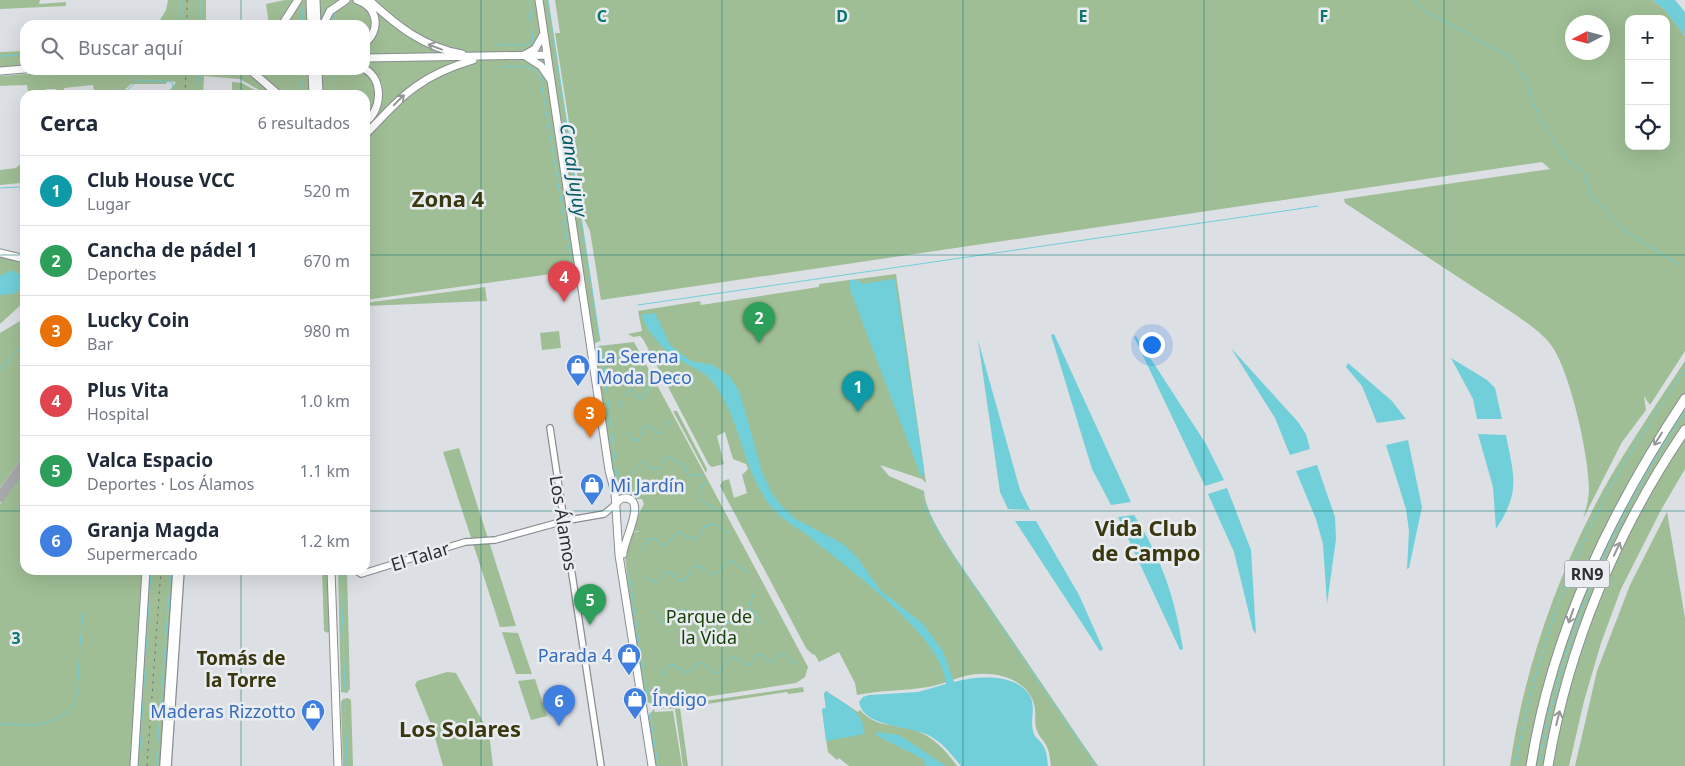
<!DOCTYPE html>
<html lang="es">
<head>
<meta charset="utf-8">
<style>
  body { margin:0; font-family:"Noto Sans",sans-serif; background:#f2f2f3; color:#1f2937 }
  .controls { position:absolute; right:15px; top:15px; display:grid; overflow:hidden; border-radius:10px; box-shadow:0 5px 20px #0002 }
  .controls button { width:45px; height:45px; display:grid; place-items:center; padding:0; border:0; border-bottom:1px solid #e0e1e3; background:#fff; color:#1f2937; font:25px sans-serif }
  .compass { position:absolute; left:1565px; top:15px; width:45px; height:45px; border-radius:50%; background:#fff; box-shadow:0 5px 20px #0002; rotate:264deg }
  .you { position:absolute; left:1151px; top:344px; width:18px; height:18px; margin:-12px; border:4px solid #fff; border-radius:50%; background:#1a73e8; box-shadow:0 0 0 8px #1a73e833 }
  .badge { display:grid; place-items:center; width:32px; height:32px; border-radius:50%; background:#0b8043; color:#fff; font-size:16px; font-weight:700 }
  .pin { position:absolute; translate:-50% -41px; filter:drop-shadow(0 1px 2px #0008) }
  .pin::after { content:''; position:absolute; top:26px; width:18px; height:15px; background:inherit; clip-path:polygon(0 0,100% 0,50% 100%) }
  .list { margin:0; padding:0; list-style:none }
  h2 { display:flex; justify-content:space-between; align-items:center; height:65px; margin:0; padding:0 20px; font-size:21px }
  h2 small { font-size:16px; font-weight:400; color:#747a83 }
  .list li { display:grid; grid-template-columns:32px 1fr auto; gap:15px; align-items:center; box-sizing:border-box; height:70px; padding:0 20px; border-top:1px solid #e0e1e3 }
  .list b { display:block; font-size:19px; white-space:nowrap }
  .list p { margin:0; font-size:16px; white-space:nowrap; color:#747a83 }
  .list em { font-size:16px; font-style:normal; color:#747a83 }
  .icon { flex:none; width:28px; height:28px; fill:none; stroke:currentColor; stroke-width:2; stroke-linecap:round; stroke-linejoin:round }
  .map { position:relative; flex:none; width:1685px; height:766px; overflow:hidden }
  .search { position:absolute; background:#fff; box-shadow:0 5px 20px #0002; left:20px; top:20px; width:350px; height:55px; display:flex; align-items:center; gap:12px; box-sizing:border-box; padding:0 18px; border-radius:15px; color:#747a83; font-size:19px }
  .panel { position:absolute; background:#fff; box-shadow:0 5px 20px #0002; left:20px; top:90px; width:350px; height:485px; border-radius:15px }
  .map>svg:first-child { display:block }
</style>
</head>
<body>
<div class="map">
<svg width="1685" height="766" viewBox="0 0 1685 766">
  <rect width="100%" height="100%" fill="#dcdfe4"/>
  <!-- green -->
  <path fill="#9fbe95" fill-rule="evenodd" d="M0 0H40L39 4 66 2V6L0 9Z
    M168 0H206V25H157L166 10Z
    M285 0H548L600 341 591 345 579 270 365 300V95H268L240 79 204 76 203 95H170V90L176 82 167 81 166 84H131L119 95H95L93 85 64 88 65 95H57L56 89H46V91H28L27 85 0 86V76L81 70H365V25H269L266 4Z
    M555 0H1653L1665 10 1685 36V351L1650 405 1644 396 1646 410 1622 442 1583 519C1586 509 1589 499 1589 488 1589 456 1570 370 1551 345 1541 332 1528 324 1516 315L1345 203 1344 199 1550 169 1542 162 601 300 590 231 584 219 555 33H560ZM1629 19H1666V146H1629ZM1572 22H1602V52H1572Z
    M25 51V65L0 67V52Z
    M232 82 242 83 263 95H232Z
    M25 160V178L20 183 0 185V170L16 168Z
    M0 257 25 264V301L0 324Z
    M896 274 926 483 922 479 880 465 889 476 924 491C925 521 973 581 991 609 1027 661 1062 714 1098 766H1051C1050 760 1050 753 1047 747 1044 740 1038 736 1036 728 1034 719 1037 710 1033 701 1023 676 990 670 965 676 953 679 941 685 928 687 904 691 881 690 857 695L855 683 839 652 819 662 815 655 812 654 806 648 720 486 723 481 729 479 734 498 747 493 742 475 748 469 746 464 733 459 725 432 717 436 724 464 712 467 709 465 643 339 640 336 633 337 628 334 642 331 638 311 700 301 701 305 819 287V284Z
    M485 287 487 301 365 306V303Z
    M25 318V453L0 488V333Z
    M559 331 561 348 542 350 540 333Z
    M634 342 808 667 805 677 796 683 653 705 646 701 629 595 625 555 628 534 641 531 629 532 644 504 642 499H634L621 491 631 487 620 490 613 480 595 350 599 346Z
    M1685 361V469L1661 510 1621 589 1601 643 1584 701 1569 766H1510C1524 667 1561 563 1611 476 1634 437 1660 399 1685 361Z
    M673 411H677L707 469 706 473Z
    M459 448 516 626 500 627 495 611 443 452Z
    M25 469V570H143L131 766H0V504Z
    M1667 512 1685 618V766H1575L1597 671 1630 585Z
    M146 570H176L163 766H134Z
    M322 570H328L330 630 328 633 324 631Z
    M338 570 347 571 350 689 347 693 341 692Z
    M502 632 518 633 532 674H516Z
    M447 672 456 673 489 733 493 766H443L431 724 415 685 417 681Z
    M535 679 547 716 531 720 518 681Z
    M803 687 804 692 788 694 787 692 680 708 688 766H683L675 709 656 708Z
    M826 691 858 712 860 710C877 729 896 723 917 731 935 738 946 751 957 766H849L839 758 837 760 828 752 822 709 826 708 824 694Z
    M348 698 351 700 353 766H343L341 702 343 699Z
    M654 709 655 712 673 711 682 766H655L648 716Z"/>
  <!-- water -->
  <path fill="#71cfd9" d="M1653 0H1675L1685 12V36L1665 10Z
    M12 270 25 278V288L12 294 0 295V276Z
    M892 279 895 280 924 469 922 479 849 287V280H858L862 284Z
    M655 313 670 345 691 361 713 365 730 377 739 391 744 407 761 469 771 492 781 505 794 518 843 544 857 557 880 590 923 624 943 651 954 682C976 676 1016 672 1030 696 1036 707 1030 720 1033 731 1034 737 1039 739 1042 744 1047 750 1047 758 1048 766H961C952 755 943 743 930 736 910 725 863 728 859 702L863 697 869 695 918 692 946 684C942 634 845 567 807 535 798 528 787 523 779 515 741 479 744 418 709 378 703 372 694 368 687 364 665 352 651 338 641 315Z
    M1054 334 1131 502 1111 505 1092 469 1051 335Z
    M1136 336 1206 444 1224 480 1205 486 1134 337Z
    M978 340 1020 490 1030 510 1008 509 1000 492Z
    M1231 348 1298 422 1306 434 1310 449 1290 455 1275 418Z
    M1451 358 1487 380 1495 388 1502 419H1477L1473 399Z
    M1348 363 1392 401 1406 419 1377 423 1362 386 1346 367Z
    M1478 434 1506 435C1514 477 1521 491 1496 529L1493 487Z
    M1408 440 1422 507 1409 568 1407 569 1409 531 1406 509 1386 445Z
    M1317 465 1335 517 1336 539 1327 604 1323 544 1316 519 1296 471Z
    M1227 488 1251 550 1256 634 1253 630 1234 552 1208 494Z
    M1134 515C1162 559 1175 598 1183 649L1180 650 1118 517Z
    M1015 521H1036L1079 595 1103 649 1100 651Z
    M826 691C841 702 866 712 864 734L826 741 822 709 826 708 824 694Z
    M876 732 899 735 946 766H926L923 759 877 736Z"/>
  <g fill="none" stroke-linecap="round" stroke-linejoin="round">
    <!-- stream -->
    <path stroke="#71cfd9" stroke-width="1" d="M201 0V25
      M548 0 600 341
      M1414 0 1425 11 1510 57 1524 78 1541 122 1568 161 1583 172 1592 197 1625 231 1679 265
      M302 7 303 25
      M335 14V25
      M181 25V0
      M498 45H527L533 42 529 0
      M0 56 25 55
      M499 67C512 67 531 63 540 75L570 256 569 260
      M333 73 334 95
      M299 74 302 95
      M122 95 138 80 172 82 174 95
      M197 95 199 70
      M0 188 20 187 25 184
      M638 305 1318 206
      M601 346 603 363
      M616 355 625 365 635 355
      M604 367 618 485
      M0 370 25 341
      M625 396 630 389 637 397 642 398 650 384
      M620 408 623 401
      M666 425 667 421
      M627 430 632 439 638 441 644 426H648L659 434 664 429
      M632 473 642 461 652 469H658L668 456 683 465 687 472
      M688 476 698 474 703 476
      M923 491 924 506 941 538 1096 766
      M699 495 705 482
      M700 500 717 510
      M721 528 730 534
      M642 551 649 539 653 538 665 546 678 532 693 539 698 538 705 526 714 524 718 526
      M629 573 644 675
      M711 574 718 573 727 562 732 561 749 573
      M341 575 345 691
      M645 576 651 581 656 582 666 573H671L680 581 684 580 696 566H700L707 572
      M749 609 754 591
      M654 611 664 623H668L680 610 687 611
      M691 614 701 620 716 611 727 623H732L749 609 754 612 761 625
      M80 646 83 614
      M645 680 648 702
      M661 681 663 671 671 664 687 673C694 671 695 664 702 662L715 673H719L730 658 733 656 746 665 750 664 757 654H760L772 663 782 653 793 663 798 662
      M345 703 347 766
      M650 713 658 766
      M0 724C25 725 61 729 74 702 79 692 78 664 80 652
      M139 766 151 570
      M156 766 171 570
      M1515 766C1533 667 1564 573 1612 484 1634 445 1660 407 1685 369
      M1539 766C1560 639 1613 518 1685 412"/>
    <!-- taxiway -->
    <path stroke="#a6a8ac" stroke-width="10" d="M0 497 25 462"/>
    <!-- minor casing -->
    <g stroke="#8a8d92" stroke-width="8">
      <path id="minor" d="M550 428 601 766
        M355 570 361 574 465 542 495 540 564 521 604 514 615 505
        M163 766 176 570
        M168 766 181 570"/>
    </g>
    <!-- major casing -->
    <g stroke="#8a8d92" stroke-width="9">
      <path id="major" d="M310 0 311 25
        M316 0 317 25
        M357 0C378 7 381 30 365 43
        M369 0C397 26 423 47 462 54
        M539 0 609 470 615 493 619 555 652 766
        M282 25 298 0
        M323 25 330 11 346 0
        M526 54 535 49 543 35
        M524 55 541 66 550 79
        M365 58 547 55
        M365 69C384 80 382 111 365 122
        M250 70 279 95
        M312 70 313 95
        M318 70 319 95
        M0 71 25 69
        M365 135C402 96 419 76 473 60
        M0 253 25 259
        M615 505C618 501 620 498 625 498 648 499 623 541 623 554
        M331 570 338 766
        M134 766 146 570"/>
    </g>
    <!-- highway casing -->
    <g stroke="#8a8d92" stroke-width="11">
      <path id="highway" d="M1531 766C1552 632 1611 511 1685 399
        M1548 766C1568 646 1617 530 1685 430"/>
    </g>
    <!-- minor -->
    <use href="#minor" stroke="#fff" stroke-width="5.5"/>
    <!-- major -->
    <use href="#major" stroke="#fff" stroke-width="7"/>
    <!-- highway -->
    <use href="#highway" stroke="#fff" stroke-width="9"/>
    <!-- rail -->
    <path stroke="#707275" stroke-width="1" stroke-dasharray="2.5 5" stroke-linecap="butt" d="M187 25V0
      M185 95 186 70
      M147 766 161 570"/>
  </g>
  <!-- one-way arrows -->
  <defs><path id="oneway-shaft" d="M-6 0H5M1.5-3L5.5 0L1.5 3" fill="none" stroke-width="1.6" stroke-linecap="round" stroke-linejoin="round" transform="scale(1.25)"/></defs>
  <g stroke="#969798">
    <use href="#oneway-shaft" transform="translate(435 47) rotate(-159)"/>
    <use href="#oneway-shaft" transform="translate(399 100) rotate(-45)"/>
    <use href="#oneway-shaft" transform="translate(1658 439) rotate(122)"/>
    <use href="#oneway-shaft" transform="translate(1617 549) rotate(-65)"/>
    <use href="#oneway-shaft" transform="translate(1571 616) rotate(109)"/>
    <use href="#oneway-shaft" transform="translate(1558 718) rotate(-76)"/>
  </g>
  <!-- grid -->
  <path fill="none" stroke="#0f766e" stroke-width="1" stroke-opacity="0.55" d="M241 0V25M481 0V766M722 0V766M963 0V766M1204 0V766M1444 0V766M241 70V95M0 255H25M365 255H1685M0 511H25M365 511H1685M241 570V766"/>
  <!-- icons -->
  <defs>
    <g id="shop-pin" transform="scale(1.25)"><path d="M0 17L-7.5 6A9.5 9.5 0 1 1 7.5 6Z" fill="#3f7fe0" stroke="#e9ecf1"/><path d="M-5-2.5h2.3a2.7 3.5 0 0 1 5.4 0H5L5.5 6h-11ZM-1.5-2.5h3a1.5 2.3 0 0 0-3 0Z" fill="#fff"/></g>
  </defs>
  <g fill-rule="evenodd">
    <use href="#shop-pin" x="578" y="366"/>
    <use href="#shop-pin" x="592" y="485"/>
    <use href="#shop-pin" x="629" y="655"/>
    <use href="#shop-pin" x="635" y="699"/>
    <use href="#shop-pin" x="313" y="711"/>
  </g>
  <g text-anchor="middle" dominant-baseline="central" stroke-width="5" stroke-linejoin="round" paint-order="stroke">
    <!-- shield labels -->
    <rect fill="#e9ecf1" stroke="#65686b" stroke-width="1" x="1564.5" y="560.5" width="45" height="27" rx="4"/>
    <g font-size="16" font-weight="bold" fill="#2d2f31">
      <text x="1587" y="574">RN9</text>
    </g>
    <!-- shop labels -->
    <g font-size="18" fill="#366cbe" stroke="#e9ecf1" text-anchor="start">
      <text x="596" y="356">La Serena<tspan x="596" dy="21">Moda Deco</tspan></text>
      <text x="610" y="485">Mi Jardín</text>
      <text x="612" y="655" text-anchor="end">Parada 4</text>
      <text x="652" y="699">Índigo</text>
      <text x="296" y="711" text-anchor="end">Maderas Rizzotto</text>
    </g>
    <!-- street labels -->
    <g font-size="18" fill="#2d2f31" stroke="#e9ecf1">
      <text transform="translate(564 523) rotate(81)">Los Álamos</text>
      <text transform="translate(420 556) rotate(-17)">El Talar</text>
    </g>
    <!-- park labels -->
    <g font-size="18" fill="#173f04" stroke="#e9ecf1">
      <text x="709" y="616">Parque de<tspan x="709" dy="21">la Vida</tspan></text>
    </g>
    <!-- water labels -->
    <g font-size="19" font-style="italic" fill="#075c63" stroke="#e9ecf1">
      <text transform="translate(574 170) rotate(81)">Canal Jujuy</text>
    </g>
    <!-- neighbourhood labels -->
    <g font-size="19" font-weight="bold" fill="#3a380e" stroke="#e9ecf1">
      <text x="241" y="658">Tomás de<tspan x="241" dy="22">la Torre</tspan></text>
    </g>
    <!-- district labels -->
    <g font-size="22" font-weight="bold" fill="#3a380e" stroke="#e9ecf1">
      <text x="448" y="198">Zona 4</text>
      <text x="1146" y="527">Vida Club<tspan x="1146" dy="25">de Campo</tspan></text>
      <text x="460" y="728">Los Solares</text>
    </g>
  </g>
  <g font-size="16" text-anchor="middle" font-weight="bold" fill="#0f766e" stroke="#e9ecf1" stroke-width="5" stroke-linejoin="round" paint-order="stroke">
    <text x="602" y="22">C</text>
    <text x="842" y="22">D</text>
    <text x="1083" y="22">E</text>
    <text x="1324" y="22">F</text>
    <text x="16" y="644">3</text>
  </g>
</svg>
<div class="controls">
<button>+</button>
<button>−</button>
<button><svg class="icon" aria-label="locate" viewBox="0 0 24 24"><circle cx="12" cy="12" r="6"/><path d="M12 2v4M12 18v4M2 12h4M18 12h4"/></svg></button>
</div>
<svg class="compass" viewBox="-18 -18 36 36"><path d="M0-13l5 13h-10z" fill="#e53935"/><path d="M0 13l5-13h-10z" fill="#747a83"/></svg>
<div class="you"></div>
<div class="pin badge" style="left:858px;top:412px;background:#0f9aa8">1</div>
<div class="pin badge" style="left:759px;top:343px;background:#2e9e5b">2</div>
<div class="pin badge" style="left:590px;top:438px;background:#e8710a">3</div>
<div class="pin badge" style="left:564px;top:302px;background:#e0444e">4</div>
<div class="pin badge" style="left:590px;top:625px;background:#2e9e5b">5</div>
<div class="pin badge" style="left:559px;top:726px;background:#3f7fe0">6</div>
<div class="search"><svg class="icon" aria-label="search" viewBox="0 0 24 24"><circle cx="10" cy="10" r="6"/><path d="M15 15l6 6"/></svg>Buscar aquí</div>
<section class="panel">
<h2>Cerca<small>6 resultados</small></h2>
<ul class="list">
<li><span class="badge" style="background:#0f9aa8">1</span><div><b>Club House VCC</b><p>Lugar</p></div><em>520 m</em></li>
<li><span class="badge" style="background:#2e9e5b">2</span><div><b>Cancha de pádel 1</b><p>Deportes</p></div><em>670 m</em></li>
<li><span class="badge" style="background:#e8710a">3</span><div><b>Lucky Coin</b><p>Bar</p></div><em>980 m</em></li>
<li><span class="badge" style="background:#e0444e">4</span><div><b>Plus Vita</b><p>Hospital</p></div><em>1.0 km</em></li>
<li><span class="badge" style="background:#2e9e5b">5</span><div><b>Valca Espacio</b><p>Deportes · Los Álamos</p></div><em>1.1 km</em></li>
<li><span class="badge" style="background:#3f7fe0">6</span><div><b>Granja Magda</b><p>Supermercado</p></div><em>1.2 km</em></li>
</ul>
</section>
</div>
</body>
</html>
